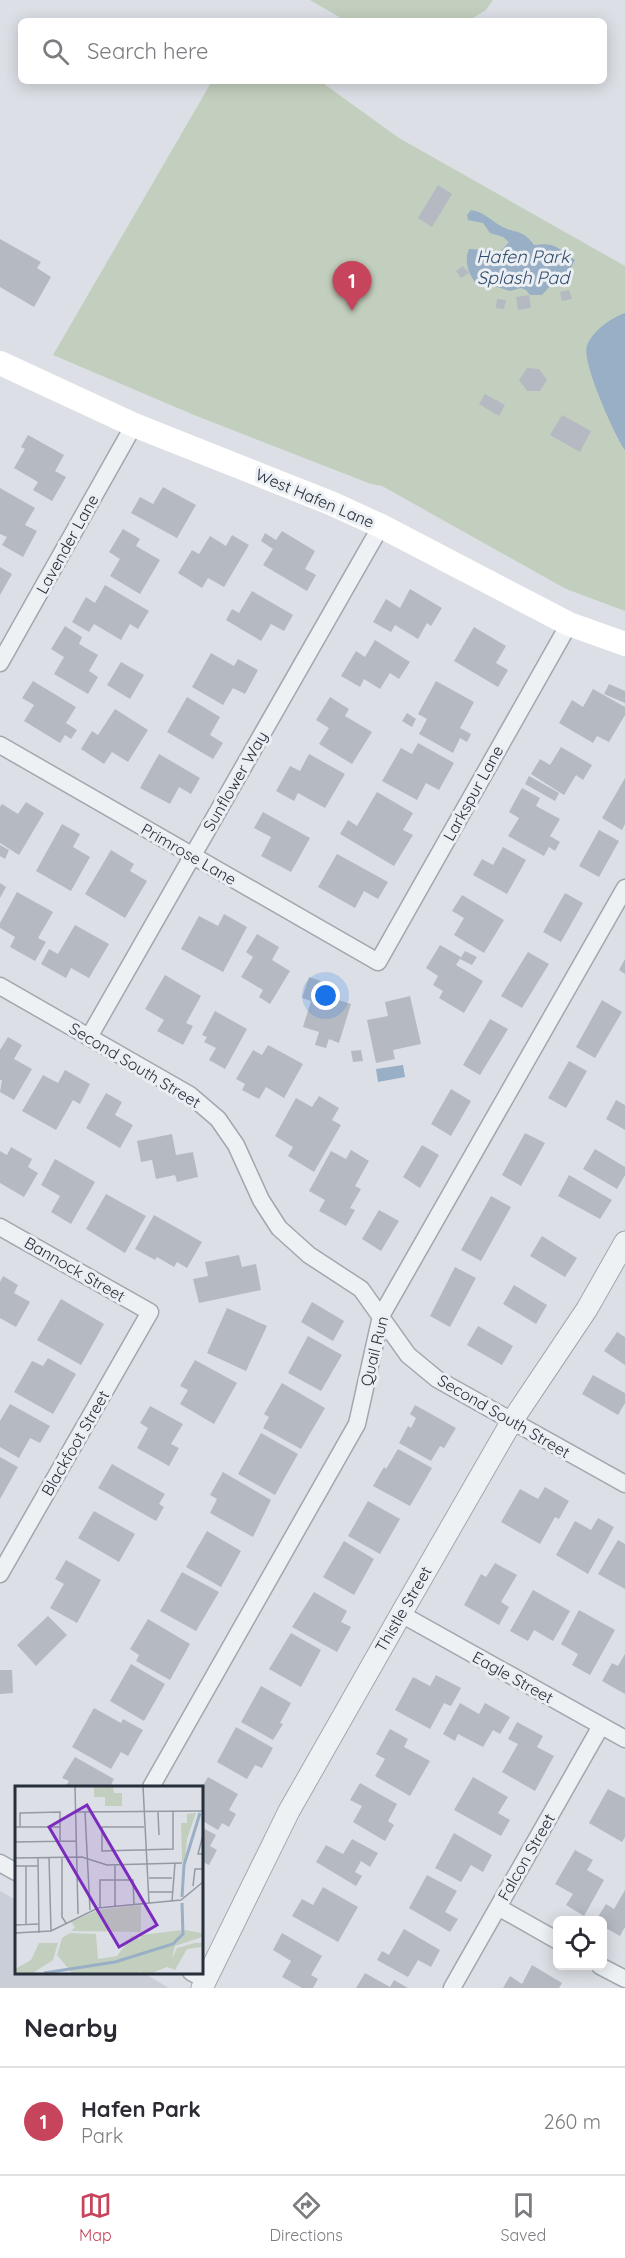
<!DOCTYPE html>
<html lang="en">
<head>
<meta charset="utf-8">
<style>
  body { margin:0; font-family:Quicksand,sans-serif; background:#f7f7f7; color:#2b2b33 }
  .controls { position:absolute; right:18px; bottom:18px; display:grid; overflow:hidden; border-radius:9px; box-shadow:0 3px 15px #0003 }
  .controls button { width:54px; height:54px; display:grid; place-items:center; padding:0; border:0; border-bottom:2px solid #e1e1e2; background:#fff; color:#2b2b33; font:30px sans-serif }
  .you { position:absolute; left:326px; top:996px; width:21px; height:21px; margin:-15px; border:4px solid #fff; border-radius:50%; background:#1a73e8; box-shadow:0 0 0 9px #1a73e833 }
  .badge { display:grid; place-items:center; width:39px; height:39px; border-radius:50%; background:#c7455c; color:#fff; font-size:20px; font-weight:700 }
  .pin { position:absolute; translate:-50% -50px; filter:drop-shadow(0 2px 3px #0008) }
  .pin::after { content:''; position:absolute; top:32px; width:21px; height:18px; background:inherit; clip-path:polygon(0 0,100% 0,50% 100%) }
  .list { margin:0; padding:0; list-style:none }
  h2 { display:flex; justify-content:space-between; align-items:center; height:78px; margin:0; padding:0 24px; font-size:26px }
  h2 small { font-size:20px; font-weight:400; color:#7c7c81 }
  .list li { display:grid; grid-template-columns:39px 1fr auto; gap:18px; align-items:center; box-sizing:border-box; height:108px; padding:0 24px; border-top:2px solid #e1e1e2 }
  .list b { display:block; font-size:22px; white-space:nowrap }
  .list p { margin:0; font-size:20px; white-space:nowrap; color:#7c7c81 }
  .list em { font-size:20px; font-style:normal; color:#7c7c81 }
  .icon { flex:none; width:33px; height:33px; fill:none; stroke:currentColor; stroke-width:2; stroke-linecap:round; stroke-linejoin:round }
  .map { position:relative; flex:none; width:625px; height:1988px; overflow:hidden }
  .search { position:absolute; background:#fff; box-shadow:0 3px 15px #0003; left:18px; right:18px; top:18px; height:66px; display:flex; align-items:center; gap:15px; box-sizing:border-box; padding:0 21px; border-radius:9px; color:#7c7c81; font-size:22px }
  .sheet { height:186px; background:#fff }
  nav { display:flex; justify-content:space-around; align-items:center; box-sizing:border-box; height:84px; border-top:2px solid #e1e1e2; background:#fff; font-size:16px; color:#7c7c81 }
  nav a { display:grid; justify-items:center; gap:3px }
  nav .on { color:#c7455c }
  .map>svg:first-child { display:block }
</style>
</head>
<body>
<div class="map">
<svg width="625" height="1988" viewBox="0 0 625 1988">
  <rect width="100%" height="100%" fill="#dce0e6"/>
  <!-- built -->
  <path fill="#cacfd7" d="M0 1891 16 1900V1972H142L169 1988H0Z"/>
  <!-- green -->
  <path fill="#c3cfbe" d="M310 0H493L486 10 468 21H346Z
    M212 81H320L399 138 625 266V611L566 589 382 486 371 484 194 415 53 355Z"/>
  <!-- water -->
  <path fill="#98afc5" d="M471 210C484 212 490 220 501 226 514 234 522 228 534 245 557 242 556 248 575 260L564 280 558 285H551L542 295H530L526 290 521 288 510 291 491 285 479 287C470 278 463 262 469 249L501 251 509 242 503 237 490 233 483 223 468 220 467 215Z
    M625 313V450C615 436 581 361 587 346 592 331 611 318 625 313Z
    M403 1065 405 1077 378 1082 376 1069Z"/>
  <!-- building -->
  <path fill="#b4b9c2" d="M438 185 452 194 432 227 418 218Z
    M0 239 41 262 37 268 51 277 34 307 0 287Z
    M463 266 469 273 461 278 456 271Z
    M569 290 572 299 562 301 560 292Z
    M529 295 531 308 518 310 516 297Z
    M497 299 506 300 504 309 496 308Z
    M527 368 539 369 547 380 540 391H527L519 380Z
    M485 394 505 405 499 416 479 404Z
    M562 415 591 431 580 452 550 435Z
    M28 435 64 455 55 471 66 477 52 501 33 490 38 482 14 468 25 449 21 447Z
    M163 487 196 505 177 538 131 513 140 497 153 504Z
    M0 488 35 508 25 525 37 531 23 557 2 545 7 537 0 534Z
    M123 529 140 539 136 546 160 560 140 594 110 576 120 559 109 552Z
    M282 531 315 551 305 569 316 575 307 591 263 565 273 549 261 541 265 533 276 540Z
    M232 535 249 545 224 587 208 578 202 588 178 573 192 550 199 554 210 536 226 546Z
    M0 567 12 574 0 595Z
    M105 585 149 611 138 629 130 624 121 640 94 624 89 632 72 622 86 597 95 603Z
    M410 589 442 608 431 626 427 623 418 639 395 625 391 632 373 622 386 599 400 608Z
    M252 591 293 615 284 631 271 624 261 641 226 620 232 609 239 613Z
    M65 626 82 637 79 644 98 655 89 671 98 677 88 694 54 674 64 657 51 649Z
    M474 627 506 646 496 663 508 670 498 687 454 661Z
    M375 640 410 662 399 679 390 673 380 689 364 679 360 687 341 676 356 651 365 657Z
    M211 653 234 666 238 659 258 670 245 694 233 688 223 705 192 687Z
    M121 662 144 675 130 699 107 685Z
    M33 681 76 707 66 723 77 730 71 739 65 735 60 743 24 721 34 705 22 698Z
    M436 681 474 702 460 728 471 734 467 742 460 738 453 753 419 734 427 719 418 714Z
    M609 684 625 691V703L604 694Z
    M593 689 625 707V715L609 742 597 736 593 743 559 723 572 700 583 707Z
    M187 697 220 717 210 735 223 743 213 759 167 732Z
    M330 697 349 709 345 716 372 732 352 764 319 744 329 728 316 720Z
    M115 709 148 730 128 762 112 752 104 764 81 749 92 731 98 735Z
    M407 713 416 719 412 727 402 721Z
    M418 743 454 763 439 790 426 783 417 800 382 781 401 748 412 754Z
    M561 747 592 765 583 780 576 775 564 795 531 774 540 759 550 765Z
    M159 754 200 778 191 794 179 787 170 804 140 788Z
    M309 754 345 774 325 808 298 793 294 801 276 791 290 766 300 771Z
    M529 776 559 793 555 801 525 784Z
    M625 778V824L622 830 602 818Z
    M522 788 540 798 536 806 560 819 550 836 560 842 555 851 549 847 544 856 508 836 519 818 509 812Z
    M377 792 413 813 403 830 413 835 394 866 340 834 348 820 357 826Z
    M26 802 44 813 19 855 0 843V807L2 804 18 814Z
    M263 812 310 838 291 872 261 856 271 837 254 828Z
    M62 824 80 834 73 847 90 857 71 891 36 871Z
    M599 830 619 841 599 877 579 866Z
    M0 845 9 850 5 859 0 856Z
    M503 847 526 860 507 894 473 875 482 859 493 865Z
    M111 850 134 864 130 871 147 881 125 918 85 894Z
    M337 854 388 882 378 899 364 891 355 908 318 887Z
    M0 883 6 887 0 898Z
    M17 892 53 912 38 938 46 942 35 961 10 947 15 937 0 928V923Z
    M565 893 583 903 561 942 543 932Z
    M462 895 504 920 484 953 454 935 464 918 452 911Z
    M224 914 247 927 223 972 181 949 199 916 218 926Z
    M75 925 109 944 89 978 71 968 66 978 41 964 49 949 58 954Z
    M257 934 279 947 272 960 290 971 270 1004 259 997 263 990 241 977 253 957 246 952Z
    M440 945 461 957 456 965 483 981 464 1013 439 998 443 991 433 985 438 976 426 968Z
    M465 951 477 957 472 965 460 959Z
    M528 952 549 964 522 1008 501 996Z
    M625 959V974L619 970Z
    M165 975 201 996 186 1023 193 1026 183 1045 157 1031 164 1020 145 1009Z
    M309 977 336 986 332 998 351 1004 339 1043 329 1039 326 1048 315 1045 319 1032 303 1027 311 1001 302 998Z
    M410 996 421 1044 393 1050 395 1059 376 1063 367 1020 388 1016 385 1002Z
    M602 1000 622 1012 595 1058 576 1047Z
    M215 1011 247 1029 225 1069 209 1060 216 1048 204 1042 207 1037 202 1035Z
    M490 1019 508 1029 480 1075 463 1065Z
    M8 1037 22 1045 14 1059 32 1069 14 1100 0 1092 2 1080H0V1050Z
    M268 1045 303 1064 284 1098 266 1087 259 1099 242 1090 245 1084 236 1079 253 1050 262 1055Z
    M361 1050 363 1061 353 1062 351 1051Z
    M569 1061 587 1071 566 1108 548 1098Z
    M65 1070 90 1084 80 1104 73 1100 56 1130 22 1111 43 1075 58 1083Z
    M451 1089 471 1101 451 1136 431 1124Z
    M106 1093 122 1102 115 1115 133 1125 120 1148 86 1128Z
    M319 1096 339 1108 332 1120 341 1125 314 1172 288 1156 293 1147 275 1136 296 1098 312 1107Z
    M616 1100 625 1105V1130L606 1119Z
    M525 1133 545 1143 521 1186 502 1175Z
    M172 1134 176 1155 193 1152 198 1177 177 1182 175 1175 156 1179 152 1160 141 1162 137 1141Z
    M422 1145 439 1155 420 1188 403 1177Z
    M11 1147 32 1159 28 1167 38 1173 24 1197 0 1183V1151L7 1155Z
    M595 1149 625 1167V1175L617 1189 583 1169Z
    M351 1150 369 1161 355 1186 361 1189 350 1208 355 1210 346 1226 319 1211 325 1200 309 1191 331 1151 346 1159Z
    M55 1159 95 1182 71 1224 51 1212 60 1196 41 1185Z
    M569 1175 612 1200 600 1219 558 1196Z
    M106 1194 146 1216 125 1253 86 1229Z
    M491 1196 511 1207 481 1261 461 1250Z
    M379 1210 399 1221 381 1251 362 1239Z
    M154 1215 202 1242 187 1268 177 1262 174 1267 157 1257 155 1260 135 1249Z
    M542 1236 577 1258 565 1277 530 1256Z
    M239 1255 242 1267 256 1264 261 1290 199 1303 193 1279 208 1276 205 1262Z
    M455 1267 476 1278 450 1327 430 1316Z
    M3 1276 18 1285 14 1293 30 1302 16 1327 0 1318V1282Z
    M514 1285 547 1305 536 1324 503 1304Z
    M61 1299 104 1324 81 1365 37 1340Z
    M312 1302 344 1321 333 1341 301 1322Z
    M227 1308 267 1326 246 1371 207 1353Z
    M478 1326 513 1346 502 1365 467 1345Z
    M617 1332 625 1337V1365L604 1351Z
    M308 1336 342 1355 321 1391 288 1373Z
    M48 1358 76 1374 53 1414 14 1392 32 1361 43 1366Z
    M195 1360 237 1383 214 1424 180 1404 188 1390 180 1386Z
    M593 1375 625 1393V1403L618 1415 582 1394Z
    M282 1383 325 1408 301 1449 263 1428 269 1417 264 1414Z
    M10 1404 50 1426 40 1443 30 1438 19 1458 0 1447V1421Z
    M415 1405 456 1428 444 1448 440 1446 431 1461 399 1443 408 1426 411 1428 416 1418 410 1414Z
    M150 1406 183 1424 171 1444 179 1448 169 1466 137 1448 148 1428 140 1423Z
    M261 1433 298 1454 275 1495 238 1474Z
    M398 1449 432 1468 410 1506 373 1486 384 1467 386 1469Z
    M0 1457 18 1467 0 1499Z
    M112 1464 165 1494 159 1504 164 1507 156 1521 98 1488Z
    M223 1472 271 1500 253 1537 210 1513 217 1499 210 1495Z
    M545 1487 569 1501 559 1519 555 1517 540 1544 501 1522 520 1489 538 1499Z
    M368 1501 400 1519 380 1554 348 1536Z
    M94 1511 135 1534 119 1562 78 1538Z
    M598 1518 614 1527 588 1574 556 1555 575 1521 591 1530Z
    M207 1531 241 1551 221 1587 186 1567Z
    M618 1540 625 1544V1589L598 1574Z
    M344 1541 374 1559 354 1595 323 1577Z
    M66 1560 101 1580 77 1623 50 1608 64 1584 55 1579Z
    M495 1563 517 1575 501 1602 509 1607 499 1625 464 1605 481 1574 486 1577Z
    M182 1572 219 1592 196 1631 160 1611Z
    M533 1590 570 1611 553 1641 534 1630 528 1641 510 1631Z
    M314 1592 347 1611 341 1622 351 1627 337 1652 292 1627Z
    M579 1610 615 1630 590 1675 572 1665 578 1654 561 1644Z
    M48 1616 67 1635 36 1666 17 1645Z
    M148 1619 190 1644 170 1680 136 1661 139 1655 130 1649Z
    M291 1633 321 1650 301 1687 269 1669Z
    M625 1654V1694L602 1681 612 1663 618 1666Z
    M131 1664 165 1684 144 1721 110 1701Z
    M0 1670H12L13 1693 0 1694Z
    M436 1675 461 1688 451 1706 444 1703 430 1729 395 1710 413 1677 430 1686Z
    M261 1686 291 1703 280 1723 283 1724 273 1740 241 1722Z
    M460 1703 479 1714 485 1703 510 1717 500 1734 493 1730 483 1747 458 1734 455 1741 443 1734Z
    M94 1708 121 1723 123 1719 143 1730 128 1756 121 1752 111 1769 72 1747Z
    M517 1722 543 1736 537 1747 554 1756 535 1791 502 1772 518 1744 508 1739Z
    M236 1727 273 1748 262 1768 255 1765 247 1779 217 1762Z
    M390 1729 408 1739 404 1747 430 1761 410 1796 375 1776 385 1759 376 1754Z
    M75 1757 114 1779 110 1787H65L69 1781 62 1778Z
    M208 1777 238 1794 229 1810 236 1814 229 1827 222 1823 218 1830 201 1820V1789Z
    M473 1777 508 1797 498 1813 510 1820 501 1836 454 1810Z
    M360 1783 397 1804 388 1821 394 1825 385 1841 353 1822 362 1806 350 1800Z
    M608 1789 625 1798V1837L622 1842 589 1823Z
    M201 1827 216 1835 210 1846 217 1850 209 1865 201 1861Z
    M454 1833 492 1855 483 1872 471 1865 461 1882 435 1868Z
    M352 1839 378 1853 370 1867 361 1861 355 1872 362 1876 356 1886 316 1862 326 1845 343 1854Z
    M575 1850 593 1860 587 1870 604 1880 584 1916 566 1905 573 1894 555 1884Z
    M427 1875 457 1891 445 1912 458 1919 450 1932 409 1908Z
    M323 1887 358 1907 338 1942 292 1916 302 1899 313 1905Z
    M625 1890V1927L620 1936 602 1926V1920H596L606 1904 614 1909Z
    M404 1929 440 1950 431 1967 418 1960 408 1977 377 1960 382 1951 389 1955Z
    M282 1933 322 1956 311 1975 318 1979 313 1988H302L282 1977 291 1961 273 1950Z
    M532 1965 562 1983 559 1988H503L510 1976 522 1984Z
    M365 1973 390 1987 394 1980 408 1988H356Z"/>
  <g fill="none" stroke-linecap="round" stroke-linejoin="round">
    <!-- minor casing -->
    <g stroke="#a2a7af" stroke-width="19">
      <path id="minor" d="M0 663 134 425
        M0 745 378 962 569 624
        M0 986 190 1095 218 1119 236 1145 261 1200 279 1228 309 1255 361 1289 408 1355 437 1379 625 1484
        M89 1037 381 526
        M0 1227 150 1312 0 1574
        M401 1614 625 1739
        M151 1787 357 1424 381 1316 625 888
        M0 1863 16 1872
        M498 1907 558 1941
        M600 1966 625 1979
        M191 1972 207 1981
        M452 1988 601 1726"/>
    </g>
    <!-- tertiary casing -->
    <g stroke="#a2a7af" stroke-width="23">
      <path id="tertiary" d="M202 1988 289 1811 401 1614 512 1421 587 1309 625 1242"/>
    </g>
    <!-- minor -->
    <use href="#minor" stroke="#eef1f4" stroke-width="16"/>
    <!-- tertiary -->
    <use href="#tertiary" stroke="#eef1f4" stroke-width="21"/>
    <!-- secondary -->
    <path stroke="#fff" stroke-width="24" d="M0 363 134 425 333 504 381 526 569 624 625 644"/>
  </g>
  <g text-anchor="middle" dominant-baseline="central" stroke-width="6" stroke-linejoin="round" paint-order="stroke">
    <!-- street labels -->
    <g font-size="16" fill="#272f3b" stroke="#ebeff3">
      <text transform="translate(315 498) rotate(23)">West Hafen Lane</text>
      <text transform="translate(67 544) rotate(-61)">Lavender Lane</text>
      <text transform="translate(235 781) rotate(-60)">Sunflower Way</text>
      <text transform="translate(473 793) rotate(-61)">Larkspur Lane</text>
      <text transform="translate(189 854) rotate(30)">Primrose Lane</text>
      <text transform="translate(135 1065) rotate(31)">Second South Street</text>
      <text transform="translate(75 1269) rotate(30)">Bannock Street</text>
      <text transform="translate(374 1351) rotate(-76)">Quail Run</text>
      <text transform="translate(504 1416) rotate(30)">Second South Street</text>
      <text transform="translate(75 1443) rotate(-60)">Blackfoot Street</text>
      <text transform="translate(403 1609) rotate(-60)">Thistle Street</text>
      <text transform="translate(513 1677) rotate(29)">Eagle Street</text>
      <text transform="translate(526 1857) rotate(-60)">Falcon Street</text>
    </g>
    <!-- water labels -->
    <g font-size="18" font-style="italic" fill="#334e6d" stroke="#ebeff3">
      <text x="523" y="256">Hafen Park<tspan x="523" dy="21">Splash Pad</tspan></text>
    </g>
  </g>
  <!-- overview -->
  <g transform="translate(15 1786)">
    <rect width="188" height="188" fill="#dce0e6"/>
    <path d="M98 0 99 7H107V20H90V11H79V1ZM181 27 172 53 170 76H167L166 37H172V28ZM126 119V146L56 145 60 141 56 136 83 124ZM167 144V150L170 144 187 147V151L160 160 157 172 162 162 180 157H187V161L172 163 160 184 152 181 137 187H125L124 184V187H57L42 169 47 152 55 147 81 148 83 173 102 170 117 150 125 153 126 149ZM24 157H43L38 174 18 187H0V183L16 174Z" fill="#c3cfbe"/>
    <path fill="none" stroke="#98afc5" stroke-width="3" d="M167 111 169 79 185 27M29 187 100 176 158 158 168 148 167 117"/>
    <path fill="none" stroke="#9499a2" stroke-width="1.5" d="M60 0 63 128M128 0 134 117M60 26 188 25M70 26 75 124M143 26 144 49M0 41H45M5 41V27L45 26V56M129 41H87V65L158 63V26M188 49 183 68H188M0 56 61 55M23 71 24 147M34 71 36 145M47 71V131L51 137M0 72 67 71 92 79 167 77M100 79V120M0 80H23M11 80V138M134 92H157M178 100 180 83H188M134 106H157M157 115 160 77M85 121V94H118L119 118M0 139 23 138M0 147 36 145 83 122 166 114 188 96"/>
    <path fill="#7b2cbf" fill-opacity="0.15" stroke="#7b2cbf" stroke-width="3" d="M72 19 142 139 104 161 34 41Z"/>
    <rect width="188" height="188" fill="none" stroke="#272f3b" stroke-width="3"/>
  </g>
</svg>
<div class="controls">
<button><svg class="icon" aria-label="locate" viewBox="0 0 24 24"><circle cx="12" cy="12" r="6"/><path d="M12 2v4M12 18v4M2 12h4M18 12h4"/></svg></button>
</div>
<div class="you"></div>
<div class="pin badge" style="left:352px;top:311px">1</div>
<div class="search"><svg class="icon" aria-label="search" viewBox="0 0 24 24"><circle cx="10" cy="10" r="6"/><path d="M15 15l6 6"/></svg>Search here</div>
</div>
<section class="sheet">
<h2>Nearby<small></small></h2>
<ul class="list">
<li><span class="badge">1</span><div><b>Hafen Park</b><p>Park</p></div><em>260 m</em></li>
</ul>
</section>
<nav>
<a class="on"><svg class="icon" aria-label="map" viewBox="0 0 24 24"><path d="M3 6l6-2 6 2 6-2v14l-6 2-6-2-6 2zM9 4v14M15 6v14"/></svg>Map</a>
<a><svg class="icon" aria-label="directions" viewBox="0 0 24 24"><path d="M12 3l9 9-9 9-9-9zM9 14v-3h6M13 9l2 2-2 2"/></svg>Directions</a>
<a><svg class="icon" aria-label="saved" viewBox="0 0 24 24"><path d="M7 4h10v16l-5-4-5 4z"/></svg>Saved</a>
</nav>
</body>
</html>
